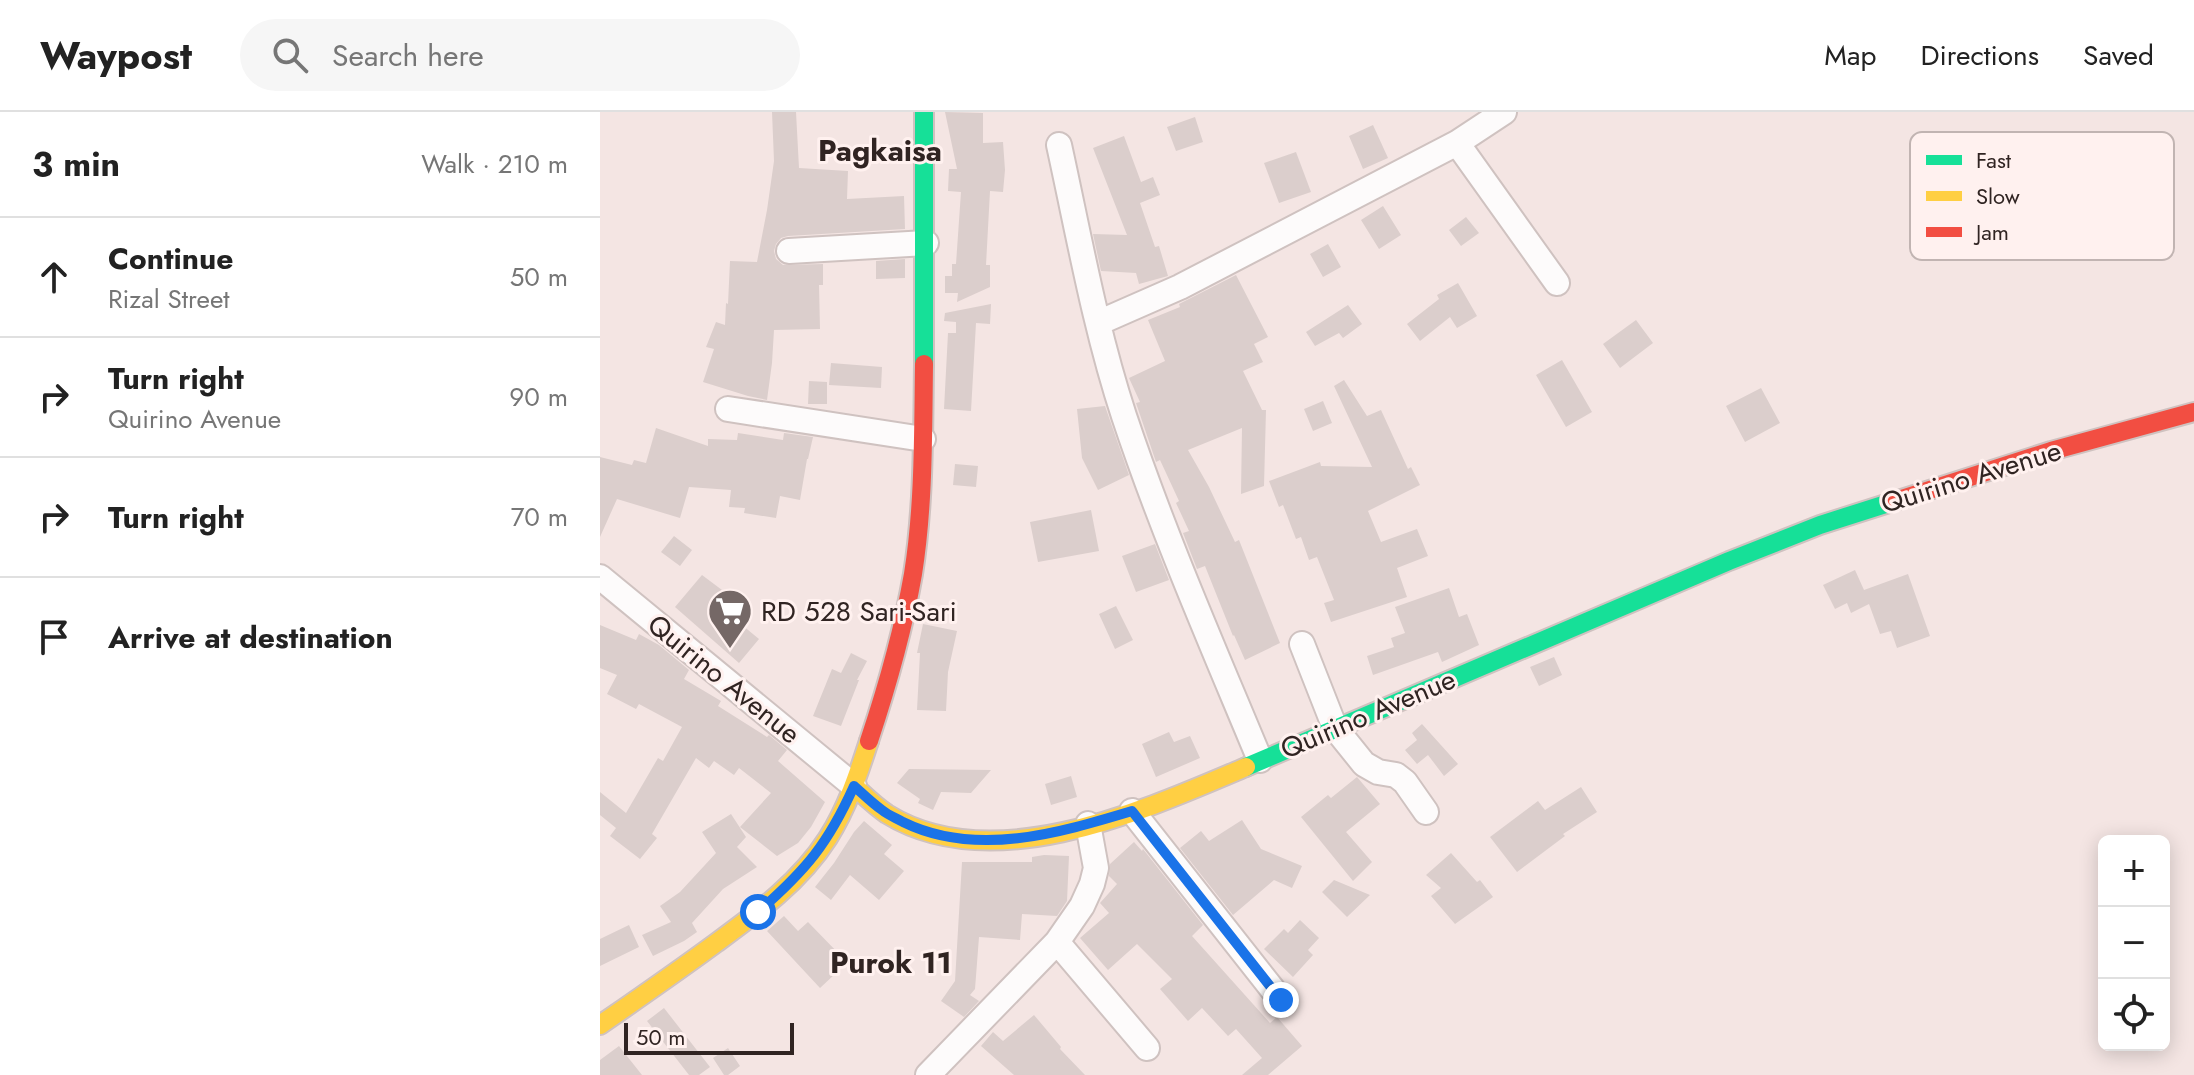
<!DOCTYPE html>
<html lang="en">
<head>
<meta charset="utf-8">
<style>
  body { margin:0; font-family:Jost,sans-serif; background:#f6f6f6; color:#222 }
  .controls { position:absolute; right:24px; bottom:24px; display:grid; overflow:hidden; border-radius:12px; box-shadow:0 4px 20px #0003 }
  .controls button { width:72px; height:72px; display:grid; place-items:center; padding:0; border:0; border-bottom:2px solid #e0e0e0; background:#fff; color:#222; font:40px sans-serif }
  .scale { position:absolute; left:24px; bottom:20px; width:170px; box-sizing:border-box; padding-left:8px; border:4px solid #302422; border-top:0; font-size:22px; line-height:28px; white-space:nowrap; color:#302422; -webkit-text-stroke:6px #fff1ef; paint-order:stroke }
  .stop { position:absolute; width:24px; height:24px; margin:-18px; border:6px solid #1a73e8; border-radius:50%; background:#fff }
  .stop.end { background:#1a73e8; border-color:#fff; box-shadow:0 2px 8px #0008 }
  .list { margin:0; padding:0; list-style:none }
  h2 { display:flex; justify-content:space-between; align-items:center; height:104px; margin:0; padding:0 32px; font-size:34px }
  h2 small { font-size:26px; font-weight:400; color:#767676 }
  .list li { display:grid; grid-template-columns:52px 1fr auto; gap:24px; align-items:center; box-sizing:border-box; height:120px; padding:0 32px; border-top:2px solid #e0e0e0 }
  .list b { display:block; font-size:30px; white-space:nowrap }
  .list p { margin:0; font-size:26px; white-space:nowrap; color:#767676 }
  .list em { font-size:26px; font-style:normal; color:#767676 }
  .icon { flex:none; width:44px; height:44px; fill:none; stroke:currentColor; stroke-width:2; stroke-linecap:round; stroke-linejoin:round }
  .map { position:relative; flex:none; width:1594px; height:963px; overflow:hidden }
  header { display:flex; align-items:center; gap:48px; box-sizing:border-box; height:112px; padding:0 40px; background:#fff; border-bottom:2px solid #e0e0e0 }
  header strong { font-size:38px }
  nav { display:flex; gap:44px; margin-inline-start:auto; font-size:28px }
  .search { width:560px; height:72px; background:#f6f6f6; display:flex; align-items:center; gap:20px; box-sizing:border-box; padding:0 28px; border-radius:44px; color:#767676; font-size:30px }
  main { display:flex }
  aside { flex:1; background:#fff }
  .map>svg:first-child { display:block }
</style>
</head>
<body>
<header>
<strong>Waypost</strong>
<div class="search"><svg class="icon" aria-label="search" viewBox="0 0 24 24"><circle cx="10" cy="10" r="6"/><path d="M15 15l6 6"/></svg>Search here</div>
<nav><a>Map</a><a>Directions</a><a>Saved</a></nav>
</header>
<main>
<aside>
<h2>3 min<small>Walk · 210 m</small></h2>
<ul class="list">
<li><svg class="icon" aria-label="ahead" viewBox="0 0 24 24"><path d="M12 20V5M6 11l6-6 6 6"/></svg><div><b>Continue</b><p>Rizal Street</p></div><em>50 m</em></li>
<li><svg class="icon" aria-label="right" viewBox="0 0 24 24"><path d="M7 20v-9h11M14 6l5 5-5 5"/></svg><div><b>Turn right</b><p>Quirino Avenue</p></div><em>90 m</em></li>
<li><svg class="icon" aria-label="right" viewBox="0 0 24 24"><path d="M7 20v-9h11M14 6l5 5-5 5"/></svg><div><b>Turn right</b></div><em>70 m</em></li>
<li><svg class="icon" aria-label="arrive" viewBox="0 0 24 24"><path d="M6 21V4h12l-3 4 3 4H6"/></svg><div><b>Arrive at destination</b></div></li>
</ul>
</aside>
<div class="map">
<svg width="1594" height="963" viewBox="0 0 1594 963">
  <rect width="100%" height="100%" fill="#f4e5e3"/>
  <!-- building -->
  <path fill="#dbcecc" d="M172 0H196L199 56 248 59 247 87 304 84 305 117 188 124 181 126 176 132 174 139 176 147 183 153 223 152V173H219L220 217 174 218 172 251 167 288 148 284 103 270 114 237 106 235 116 210 125 213 126 191 128 192 130 149 157 150 167 98 174 49Z
    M345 0 383 1V31L403 30 405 58 403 80 390 79 386 153H390V175L357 190 358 181H345V164H352V152H356L361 80 348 79 349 57H357Z
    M595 5 603 30 576 39 567 15Z
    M773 13 788 46 763 57 749 24Z
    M524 24 541 70 553 65 560 83 540 91 555 135 559 134 568 164 539 172 536 161 501 159 493 122 527 123 493 36Z
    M696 40 711 80 679 91 664 51Z
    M783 94 801 123 779 137 761 108Z
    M866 105 879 121 861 134 849 118Z
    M728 132 741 155 723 165 710 142Z
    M305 147V166L276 167V149Z
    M636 163 668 225 654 232 663 250 643 259 662 298H666L664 374 641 382 642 316 588 338 609 375 635 430 639 428 680 531 645 548 634 523 633 524 605 454 597 457 583 421 589 419 576 391 579 389 560 348 556 350 536 291 540 290 529 266 565 249 548 208 580 195 579 192Z
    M858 171 877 204 857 216 850 205 820 229 807 212 839 187 837 183Z
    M391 192 390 212 376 211 371 299 344 297 348 221H356V210L344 209 345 201Z
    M748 193 762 212 743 226 739 221 715 234 706 220Z
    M1036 208 1053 231 1020 256 1003 232Z
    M962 248 992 300 966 315 936 263Z
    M231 251 282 255 281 276 229 273Z
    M744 268 767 304 781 298 808 357 811 355 820 373 768 399 781 430 817 417 828 444 797 456 807 485 731 510 724 491 734 488 717 445 709 448 701 425 696 427 683 393 679 395 669 369 720 350 721 354 772 355 734 274Z
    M209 269 227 270V292H208Z
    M1161 276 1180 311 1145 330 1126 294Z
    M723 289 732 311 713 319 704 297Z
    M505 294 529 363 498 378 482 346 477 297Z
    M56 316 108 334V327L137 328 138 321 183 328 184 321 213 325 208 347H207L200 388 180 384 176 406 144 401 145 396 129 395 131 378 89 375 80 406 17 387 0 425V345L32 353 34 348 46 351Z
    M355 352 378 354 376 375 353 373Z
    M491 398 499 439 438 450 430 410Z
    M74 424 92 438 80 454 61 440Z
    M555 432 569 468 536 480 522 444Z
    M1255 458 1264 478 1308 462 1330 524 1297 536 1291 519 1280 522 1269 492 1251 501 1247 491 1235 497 1223 473Z
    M102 463 134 487 125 499 159 527 139 551 75 495Z
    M849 476 859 505 867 502 879 533 842 550 838 540 773 563 767 544 794 535 791 526 805 521 795 495Z
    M516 494 533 528 515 537 499 502Z
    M323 512 357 519 348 560 346 599 317 598 320 541H317Z
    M0 513 36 528 39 522 59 533 89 558 84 567 121 589 118 594 167 625 169 623 187 638 178 649 225 690 211 715 198 731 177 744 140 715 171 681 139 656 134 663 114 649 109 656 96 646 52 722 57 726 40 747 10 724 16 716 0 703V680L26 701 58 646 63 649 82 615 39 592 36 597 7 582 17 563 0 556Z
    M251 541 267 549 257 568H259L241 614 213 604 232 557 241 561Z
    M954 545 962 563 939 574 930 555Z
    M822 612 858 652 844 664 828 643 817 652 805 638 817 628 812 621Z
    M569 620 574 630 590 624 600 646 556 665 542 632Z
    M309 657 391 658 371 681 341 680 333 698 318 691 320 687 297 671Z
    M471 664 477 685 451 693 445 672Z
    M757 665 780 692 746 720 772 750 753 769 701 705 728 683 731 686Z
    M981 675 997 700 963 722 965 724 917 760 890 725 938 689 945 698Z
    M131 702 146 725 137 735 157 755 123 777 92 811 97 820 84 829 53 844 42 823 71 810 60 794 80 780 116 741 102 720Z
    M642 708 661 737 702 754 692 776 674 768 633 803 580 736 601 719 609 729Z
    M264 709 292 733 284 742 304 759 279 788 250 763 231 788 215 775 234 751 254 720Z
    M534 730 542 739 543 737 603 813 592 824 670 911 677 905 702 934 668 963H642L662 946 636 917 628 924 602 896 588 909 560 877 572 867 537 832 508 858 480 826 509 801 500 791 517 772 509 764 510 752Z
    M851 741 877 770 880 768 893 785 855 812 831 784 841 776 826 763Z
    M444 743 469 744 467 789 457 804 422 802 420 828 379 825 375 877 370 883 379 889 364 905 341 889 355 869 362 750H432V745Z
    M734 768 770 783 747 805 722 780Z
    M184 804 198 819 208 810 242 845 230 856 235 862 220 876 167 819Z
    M700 808 719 826 708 838 713 843 693 865 664 837 684 817 688 821Z
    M29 813 39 835 0 854V827Z
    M64 896 110 955 99 963H89L47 909Z
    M434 903 461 935 460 937 485 963H414L381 934 393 920 403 929Z
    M19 934 42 963H0V948Z
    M128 936 140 954 128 963H124L113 946Z"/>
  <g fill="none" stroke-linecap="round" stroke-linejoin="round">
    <!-- street casing -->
    <g stroke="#cfc2c0" stroke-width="28">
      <path id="street" d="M857 31 957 171
        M459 33C479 124 495 216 524 304 563 421 613 535 660 648
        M189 139 326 131
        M498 211 580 175 857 31 904 0
        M128 297 323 327
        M0 465 254 674
        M702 532 735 616 764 652 778 660 796 663 805 670 826 700
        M532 699 681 888
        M457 830 547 936
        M328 963 457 830 482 794 492 772 496 756 488 712"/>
    </g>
    <!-- fast casing -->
    <g stroke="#cfc2c0" stroke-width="22">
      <path id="fast" d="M324 0V252
        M646 655 1129 449 1220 413 1289 391"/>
    </g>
    <!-- slow casing -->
    <g stroke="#cfc2c0" stroke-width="22">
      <path id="slow" d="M254 674C265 684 275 694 287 702 392 767 545 698 646 655
        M0 913C39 886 78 859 116 831 157 801 200 770 228 726 247 696 258 663 269 629"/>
    </g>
    <!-- jam casing -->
    <g stroke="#cfc2c0" stroke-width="22">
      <path id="jam" d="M1289 391 1451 339 1594 300
        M269 629C287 575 303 519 313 462 324 393 323 322 324 252"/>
    </g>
    <!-- street -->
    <use href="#street" stroke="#fdfbfb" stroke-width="24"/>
    <!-- fast -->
    <use href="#fast" stroke="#16e098" stroke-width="18"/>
    <!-- slow -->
    <use href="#slow" stroke="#ffcf43" stroke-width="18"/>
    <!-- jam -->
    <use href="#jam" stroke="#f24e42" stroke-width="18"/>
  </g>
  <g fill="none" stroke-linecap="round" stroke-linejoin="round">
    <!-- route -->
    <path stroke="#1a73e8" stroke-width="10" d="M158 800C206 758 228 732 254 674 263 682 272 691 282 698 288 703 296 706 303 710 376 746 459 721 532 699L681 888"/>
  </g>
  <!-- icons -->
  <defs>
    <g id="supermarket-pin" transform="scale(2.3)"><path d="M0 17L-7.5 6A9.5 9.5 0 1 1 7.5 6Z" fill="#756866" stroke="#fff1ef"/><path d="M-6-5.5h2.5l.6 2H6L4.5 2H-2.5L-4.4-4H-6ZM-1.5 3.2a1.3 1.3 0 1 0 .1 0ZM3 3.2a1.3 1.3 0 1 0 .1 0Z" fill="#fff"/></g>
  </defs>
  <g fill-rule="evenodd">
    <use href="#supermarket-pin" x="130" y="499"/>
  </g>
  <g text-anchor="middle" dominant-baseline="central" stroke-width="6" stroke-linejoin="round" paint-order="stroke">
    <!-- street labels -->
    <g font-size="28" fill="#302422" stroke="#fff1ef">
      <text transform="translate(1371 365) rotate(-17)">Quirino Avenue</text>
      <text transform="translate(124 567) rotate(39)">Quirino Avenue</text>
      <text transform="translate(768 602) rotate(-23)">Quirino Avenue</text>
    </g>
    <!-- poi labels -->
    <g font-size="28" fill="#302422" stroke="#fff1ef" text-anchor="start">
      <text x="161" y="499">RD 528 Sari-Sari</text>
    </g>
    <!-- neighbourhood labels -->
    <g font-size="30" font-weight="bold" fill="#302422" stroke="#fff1ef">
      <text x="280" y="38">Pagkaisa</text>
      <text x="291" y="850">Purok 11</text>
    </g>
  </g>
  <!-- legend -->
  <rect x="1310" y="20" width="264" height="128" rx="12" fill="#fff1ef" stroke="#c1b4b2" stroke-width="2"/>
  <rect x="1326" y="43" width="36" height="10" fill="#16e098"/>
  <rect x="1326" y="79" width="36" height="10" fill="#ffcf43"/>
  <rect x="1326" y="115" width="36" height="10" fill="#f24e42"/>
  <g font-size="22" fill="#302422">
    <text x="1376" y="56">Fast</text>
    <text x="1376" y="92">Slow</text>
    <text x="1376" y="128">Jam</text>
  </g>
</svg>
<div class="controls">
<button>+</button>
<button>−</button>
<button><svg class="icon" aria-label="locate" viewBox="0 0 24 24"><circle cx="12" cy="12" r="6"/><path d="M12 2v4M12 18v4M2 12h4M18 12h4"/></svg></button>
</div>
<div class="scale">50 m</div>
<div class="stop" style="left:158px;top:800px"></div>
<div class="stop end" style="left:681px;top:888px"></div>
</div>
</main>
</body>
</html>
